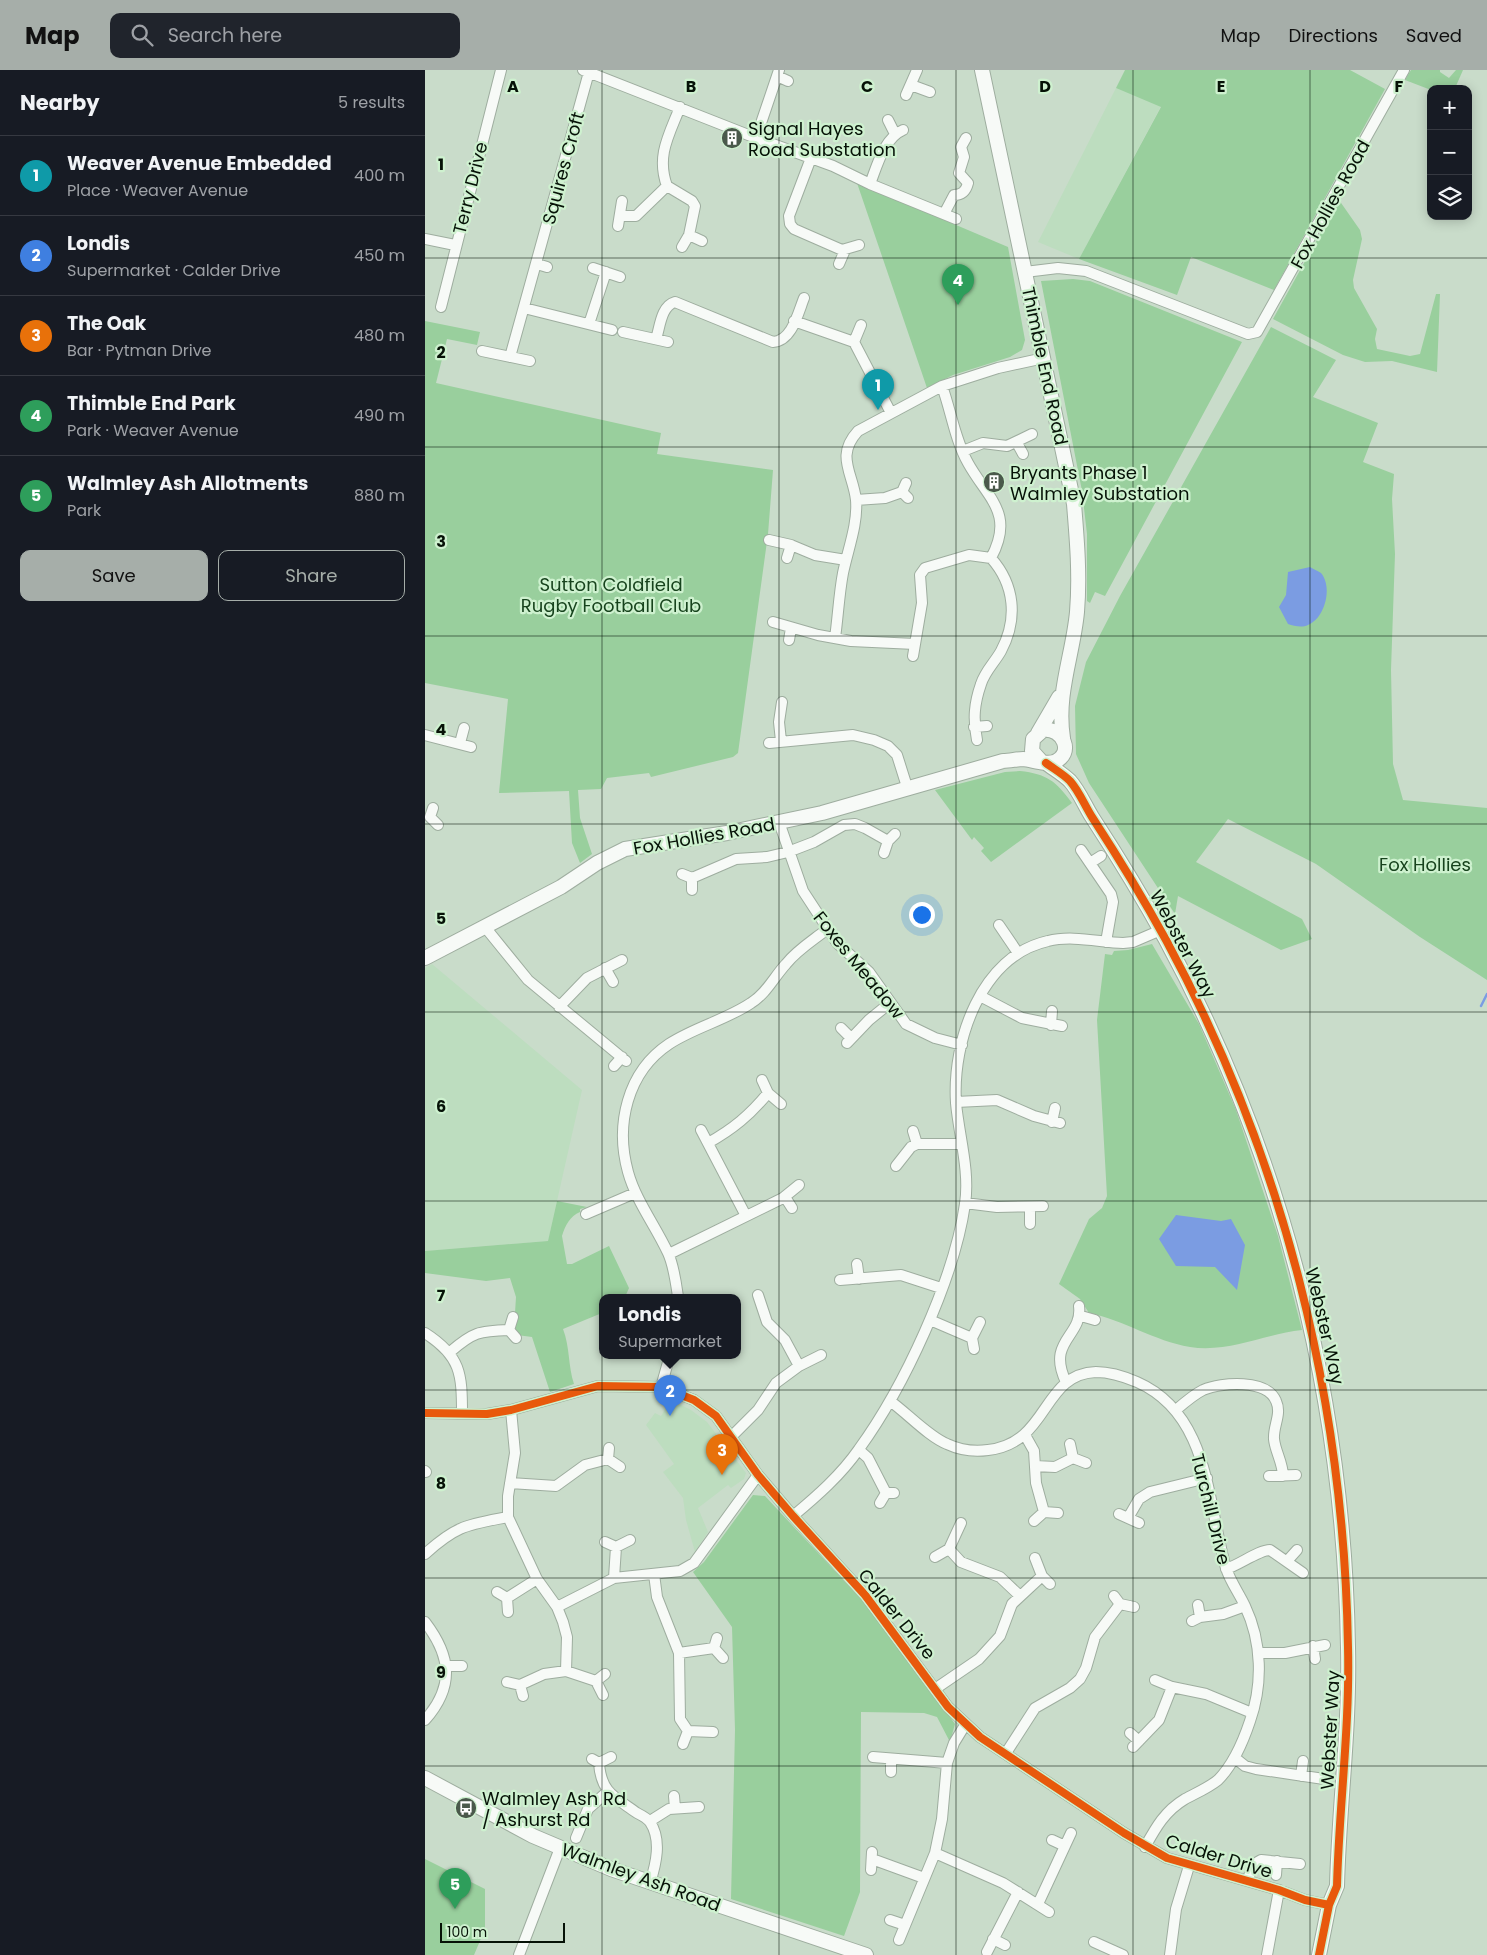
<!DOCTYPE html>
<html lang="en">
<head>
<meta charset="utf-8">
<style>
  body { margin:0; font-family:Poppins,sans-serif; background:#20242c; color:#f1f3f6 }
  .controls { position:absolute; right:15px; top:15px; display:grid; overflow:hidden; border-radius:10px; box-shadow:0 2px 12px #0003 }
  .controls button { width:45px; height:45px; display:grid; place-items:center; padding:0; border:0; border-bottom:1px solid #363941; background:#171b24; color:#f1f3f6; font:25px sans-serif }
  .scale { position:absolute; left:15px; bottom:12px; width:125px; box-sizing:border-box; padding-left:5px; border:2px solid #061207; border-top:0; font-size:14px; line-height:18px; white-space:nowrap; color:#061207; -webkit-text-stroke:4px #cef1cf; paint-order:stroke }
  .you { position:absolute; left:496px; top:844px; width:18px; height:18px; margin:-12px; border:4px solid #fff; border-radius:50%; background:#1a73e8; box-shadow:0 0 0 8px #1a73e833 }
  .badge { display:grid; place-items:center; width:32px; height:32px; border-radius:50%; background:#a6aea9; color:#fff; font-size:16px; font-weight:700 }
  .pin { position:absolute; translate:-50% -41px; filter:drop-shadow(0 1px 2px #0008) }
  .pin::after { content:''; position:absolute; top:26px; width:18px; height:15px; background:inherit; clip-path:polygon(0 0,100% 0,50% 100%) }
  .popup { position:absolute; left:174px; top:1224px; width:142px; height:65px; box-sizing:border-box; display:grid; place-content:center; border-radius:10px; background:#171b24; filter:drop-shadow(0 1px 4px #0005); font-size:16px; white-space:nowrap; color:#9ea1a6 }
  .popup b { font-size:19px; color:#f1f3f6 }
  .popup::after { content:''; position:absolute; left:50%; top:100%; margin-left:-10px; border:10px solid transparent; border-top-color:#171b24 }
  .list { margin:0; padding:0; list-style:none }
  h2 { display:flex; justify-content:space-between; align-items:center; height:65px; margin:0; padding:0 20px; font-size:21px }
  h2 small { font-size:16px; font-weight:400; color:#9ea1a6 }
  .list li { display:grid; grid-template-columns:32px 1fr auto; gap:15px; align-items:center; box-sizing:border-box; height:80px; padding:0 20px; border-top:1px solid #363941 }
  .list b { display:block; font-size:19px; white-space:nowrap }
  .list p { margin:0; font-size:16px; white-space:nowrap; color:#9ea1a6 }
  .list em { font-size:16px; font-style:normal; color:#9ea1a6 }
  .actions { display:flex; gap:10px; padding:15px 20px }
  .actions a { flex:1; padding:11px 0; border:1px solid #a6aea9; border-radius:10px; text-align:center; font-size:18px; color:#a6aea9 }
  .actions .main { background:#a6aea9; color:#111 }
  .icon { flex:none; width:28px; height:28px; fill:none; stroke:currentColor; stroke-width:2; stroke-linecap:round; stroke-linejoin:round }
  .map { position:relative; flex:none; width:1062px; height:1885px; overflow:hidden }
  header { display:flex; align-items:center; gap:30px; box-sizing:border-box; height:70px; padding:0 25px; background:#a6aea9; color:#111 }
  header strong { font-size:24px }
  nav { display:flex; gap:28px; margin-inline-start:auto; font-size:18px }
  .search { width:350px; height:45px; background:#20242c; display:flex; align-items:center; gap:12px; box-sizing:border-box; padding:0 18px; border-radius:10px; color:#9ea1a6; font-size:19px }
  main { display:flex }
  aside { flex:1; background:#171b24 }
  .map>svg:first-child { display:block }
</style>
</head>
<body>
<header>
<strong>Map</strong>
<div class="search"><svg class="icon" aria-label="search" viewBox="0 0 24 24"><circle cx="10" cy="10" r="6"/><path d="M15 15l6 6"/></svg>Search here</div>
<nav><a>Map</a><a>Directions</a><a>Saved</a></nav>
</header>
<main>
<aside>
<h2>Nearby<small>5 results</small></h2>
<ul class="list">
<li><span class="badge" style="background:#0f9aa8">1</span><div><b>Weaver Avenue Embedded</b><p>Place · Weaver Avenue</p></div><em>400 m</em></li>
<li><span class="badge" style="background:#3f7fe0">2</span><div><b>Londis</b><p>Supermarket · Calder Drive</p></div><em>450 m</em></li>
<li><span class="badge" style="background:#e8710a">3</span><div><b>The Oak</b><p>Bar · Pytman Drive</p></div><em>480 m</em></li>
<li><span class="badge" style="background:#2e9e5b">4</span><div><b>Thimble End Park</b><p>Park · Weaver Avenue</p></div><em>490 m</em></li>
<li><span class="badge" style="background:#2e9e5b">5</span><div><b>Walmley Ash Allotments</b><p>Park</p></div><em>880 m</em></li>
</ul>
<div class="actions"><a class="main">Save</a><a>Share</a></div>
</aside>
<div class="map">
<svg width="1062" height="1885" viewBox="0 0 1062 1885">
  <rect width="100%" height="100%" fill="#c9dcca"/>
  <!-- built -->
  <path fill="#bdddbf" d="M691 18 736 36 654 189 613 172Z
    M7 894 157 1020 123 1171 0 1181V898Z
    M246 1330 266 1340 282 1352 321 1403 319 1409 306 1418 303 1415 273 1438 283 1462 270 1482 261 1450 258 1428 238 1402 249 1394 221 1355 230 1343 236 1346Z"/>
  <!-- green -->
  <path fill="#99cf9d" d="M700 0H925L960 19 849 220 766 187 752 225 654 189 736 37 691 18Z
    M986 0H1015V2L1024 8 1031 0H1038L1031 16 1006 20 980 10Z
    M432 113 583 177 600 270 597 280 585 287 528 305 502 318Z
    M914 130 935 160 937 169 928 210 929 218 952 259 950 269 952 279 985 286 995 284 1011 224H1015L1012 302 967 291 940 292 918 285 848 249Z
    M648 209 665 211 817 272 680 526 670 522 665 533 662 531V464L657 421 616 211Z
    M0 251 55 262 52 275 22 269 11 313 236 363 232 384 348 400 343 464 313 683 308 687 226 707 224 703 182 708 176 719 153 720 155 748 167 784 155 793 147 773 144 721 74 723 83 629 0 613Z
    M846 257 911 290 888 327 953 353 938 392 969 404 967 429 970 484 966 600 968 694 978 730 1062 738V910L995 867 891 794 803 749 771 792 877 849 887 869 856 880 753 826 750 844 664 713 651 684 650 636 661 592 695 526Z
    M595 701C622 704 631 711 647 733L566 792 556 781 559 778 549 767 547 770 510 720 580 702Z
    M727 874 774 954 811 1040 853 1166 877 1260C840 1264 804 1283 765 1277 729 1271 699 1250 664 1243L655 1229 634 1214 664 1149 677 1138 682 1126 672 950 680 884 687 885 689 881 703 880Z
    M132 1131 162 1137 155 1139V1142C145 1146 140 1156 137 1166L142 1194H147L184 1176 204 1218 200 1227H178L177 1243 138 1259C145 1277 143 1296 149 1314L125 1322 107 1267 92 1265 89 1259 91 1227 85 1208 61 1211 0 1203V1181L123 1171Z
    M328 1425 340 1426 436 1529 477 1580 530 1654 525 1672 512 1647 499 1643 436 1642 435 1822 419 1866 306 1829 310 1660 307 1557 268 1502 279 1492Z
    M0 1789 60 1819V1859L49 1885H0Z"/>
  <!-- water -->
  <path fill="#7b9ce2" d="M885 497C888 499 893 501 896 503 908 517 900 548 883 555 877 558 869 556 863 554L854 537 861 525 863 502Z
    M751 1145 796 1151 806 1149 820 1175 812 1220 790 1197 751 1196 734 1169Z"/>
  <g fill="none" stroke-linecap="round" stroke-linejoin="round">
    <!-- stream -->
    <path stroke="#7b9ce2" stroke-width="2.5" d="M1056 936 1062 924"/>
    <!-- street casing -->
    <g stroke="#9ead9f" stroke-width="12">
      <path id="street" d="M158 0 331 68 408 96 445 114 531 149
        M352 6 363 11
        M486 15 505 22
        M481 25 492 0
        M255 37C244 65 231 86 242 116L267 131 270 136 264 165 257 177
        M463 50 470 64
        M331 68 354 0
        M386 88 364 146 365 154 369 159 417 180 434 175
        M445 114C452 96 459 68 478 60
        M519 144 529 125C537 125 541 121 543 113L534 103 539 87 536 77 541 68
        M195 146H211L242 116
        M193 156 197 131
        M264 165 277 171
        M0 169 30 175
        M112 194 122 197
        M414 194 420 180
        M168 198 195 207
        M600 202 633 198 661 201 823 264 832 262 979 0
        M16 237 76 0
        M99 238 187 260
        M369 251 429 272 466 343
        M164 254 181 202
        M198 262 243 272
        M231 269C235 257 236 236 250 232L348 272C367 271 373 243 379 228
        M429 272 436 255
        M57 281 105 291
        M85 287 164 2
        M517 316C526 341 530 370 543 393 563 429 590 443 566 488
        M592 373 598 384
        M538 381 558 373 582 376 607 364
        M481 413 477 422 483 428
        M431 430 460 428 477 422
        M344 470 366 475 362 488
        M366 475 390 485 421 490
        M348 552 393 565 426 571 490 574
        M410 568C413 547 414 524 418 503 423 479 433 454 431 430 428 403 410 386 433 361L517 316 573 298 619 288
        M364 570 366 558
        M488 586 497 533 495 505 500 498 544 485 566 488
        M549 657 562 656
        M0 665 46 677
        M552 670C548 649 549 634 556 614 560 601 570 592 576 581 593 549 590 515 566 488
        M356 671 354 652 357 632
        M35 673 39 658
        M344 673 428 665 449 670 463 676 472 685 483 720
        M8 738 5 747 13 755
        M354 752 378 821 412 873 444 902 481 954 510 968 537 975
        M656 780 686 824 688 832 681 872
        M459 783 463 771 470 764
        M665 793 676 786
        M257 804 267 808V820
        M267 808 311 789 342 787 363 782 389 772 419 755 430 754 440 758 463 771
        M574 855 593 883
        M60 857 103 910 201 991
        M180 898 188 912
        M555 926 597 948 637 956
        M134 937 162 908 197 890
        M626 955 627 941
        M416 958 426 968
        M422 973 444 950 465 933
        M189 996 197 987
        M337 1010 343 1023 356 1034
        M531 1032 572 1030 609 1046 635 1053
        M627 1052 630 1038
        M276 1060 321 1146
        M488 1061 492 1074
        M283 1073C308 1059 325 1045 343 1023
        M471 1096 486 1077 492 1074H537
        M360 1127 367 1138
        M540 1133 572 1137 618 1136
        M605 1137V1154
        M161 1144 210 1123
        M244 1184 358 1128 374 1115
        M432 1194 434 1209
        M415 1210 476 1205 516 1218
        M333 1225 342 1252 360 1270 374 1296
        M253 1227C251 1213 249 1196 243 1183 230 1155 211 1131 203 1102 190 1055 202 1002 244 974 270 957 301 950 326 933 341 924 349 907 361 894 372 880 387 871 401 860
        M656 1246 670 1250
        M505 1250 547 1268
        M84 1260 88 1247
        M0 1263C36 1286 37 1304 37 1344
        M549 1279 547 1268 555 1252
        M25 1282C48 1262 54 1261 84 1260L91 1268
        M641 1312C621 1270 658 1267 654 1236
        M236 1317 245 1285
        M465 1331C482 1343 504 1367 522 1374 535 1380 549 1382 563 1380 625 1373 616 1304 671 1302 685 1302 698 1306 712 1312 785 1344 782 1433 801 1498 805 1511 814 1523 820 1536 837 1572 838 1614 825 1651 818 1672 809 1694 793 1710 783 1718 771 1723 760 1729 740 1741 731 1757 720 1777
        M86 1340 90 1383 83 1426V1447L112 1509 132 1537 138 1552 142 1567 141 1601
        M751 1340C759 1333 768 1325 778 1320 797 1312 842 1309 851 1331 857 1344 848 1356 849 1369 850 1381 858 1393 858 1406
        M0 1343 62 1344 86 1340 173 1316 236 1317 269 1330 291 1346 333 1405 368 1446 440 1525 523 1637 555 1667 699 1763 742 1788 854 1820 880 1830 904 1835
        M600 1365 609 1381 611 1413 619 1442
        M307 1366 333 1340 351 1313 374 1296 396 1285
        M645 1374 648 1388 661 1393
        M184 1378 183 1389 195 1397
        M434 1380 443 1388 461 1423
        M610 1396 630 1397 648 1388
        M0 1401 1 1402
        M844 1406 871 1405
        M85 1413 131 1416 160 1395 183 1389
        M455 1433 461 1423H469
        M694 1444 714 1453
        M368 1446C392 1426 416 1405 434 1379 479 1317 529 1210 540 1134 545 1101 534 1066 531 1033 527 971 556 886 623 871 647 865 674 872 698 873L708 872 736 860
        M703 1448 714 1429 725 1422 782 1408
        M609 1451 619 1442 633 1443
        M180 1472 191 1477 205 1470
        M524 1479 536 1453
        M0 1484C32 1455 42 1455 83 1447
        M510 1487 524 1479 536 1492 575 1507 594 1525
        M610 1488 617 1506 625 1514
        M863 1490 872 1480
        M801 1499C814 1495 834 1480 845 1480L878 1503
        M229 1504 232 1527 254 1583 255 1649 263 1661 288 1662
        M189 1508 191 1477
        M72 1522 82 1528 83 1542
        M689 1526 695 1534 709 1537
        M82 1528 112 1509
        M773 1535 775 1547
        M132 1537 189 1508 255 1501 269 1493 333 1405
        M767 1551 775 1547 798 1544 820 1536
        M0 1552C26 1586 30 1616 0 1650
        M292 1568 289 1578 298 1588
        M888 1576 890 1589
        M254 1583 289 1578
        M834 1583H860L900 1575
        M22 1596H37
        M730 1610 747 1617 781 1624 827 1643
        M82 1612 95 1615 98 1626
        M95 1615 119 1604 141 1601 171 1611
        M510 1619 554 1589 575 1566 587 1534 617 1506
        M178 1625 171 1611 180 1604
        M705 1663 714 1671
        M258 1674 263 1661
        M708 1677 734 1650 747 1617
        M581 1683 610 1638 645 1618 655 1609 661 1598 670 1567 695 1534
        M448 1687 522 1693
        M810 1688 820 1696 831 1699 899 1709
        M167 1689 174 1693 186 1687
        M174 1693C176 1723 190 1727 212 1743 216 1745 222 1748 225 1752 237 1770 231 1794 225 1813
        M466 1702V1689
        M876 1706 878 1691
        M249 1726 250 1738
        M225 1751 244 1739 274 1737
        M151 1768 163 1739 182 1722
        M627 1770 640 1776
        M510 1783 578 1813 624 1842
        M447 1789 499 1808
        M446 1800 447 1782
        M851 1805 852 1791
        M822 1811 829 1794 836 1790 875 1794
        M613 1834 646 1763
        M465 1850 480 1855
        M568 1869 580 1875
        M474 1870 510 1783 517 1749 522 1693 529 1673 540 1655
        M669 1872 698 1885
        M562 1882 593 1822
        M94 1885 135 1778
        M745 1885 751 1839 764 1796
        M842 1885 854 1820"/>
    </g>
    <!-- secondary casing -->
    <g stroke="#9ead9f" stroke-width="16">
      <path id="secondary" d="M557 0 649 434C652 470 655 506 652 542 648 585 631 624 638 668
        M613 663 634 627
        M621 693C629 699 638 704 645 711 654 721 660 736 667 747 693 787 718 828 741 870 859 1088 919 1330 923 1577 925 1657 914 1736 912 1816L904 1835 894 1885
        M0 888 136 817 172 793 200 779 302 763 397 743 578 691C585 691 592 689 598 689 608 690 620 695 629 692 650 684 638 657 618 660L608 669 607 681 616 691
        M0 1708 108 1766 186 1799 441 1885"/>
    </g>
    <!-- street -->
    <use href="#street" stroke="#f7faf7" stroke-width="10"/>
    <!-- secondary -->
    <use href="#secondary" stroke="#f7faf7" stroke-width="14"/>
    <!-- cycleway casing -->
    <g stroke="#cef1cf" stroke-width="11">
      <path id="cycleway" d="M621 693C629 699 638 704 645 711 654 721 660 736 667 747 693 787 718 828 741 870 859 1088 919 1330 923 1577 925 1657 914 1736 912 1816L904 1835 894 1885
        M0 1343 62 1344 86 1340 173 1316 236 1317 269 1330 291 1346 333 1405 368 1446 440 1525 523 1637 555 1667 699 1763 742 1788 854 1820 880 1830 904 1835"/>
    </g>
    <!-- cycleway -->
    <use href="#cycleway" stroke="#e8590c" stroke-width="8"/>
  </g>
  <!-- grid -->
  <path fill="none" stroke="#061207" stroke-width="1" stroke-opacity="0.55" d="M177 0V1885M354 0V1885M531 0V1885M708 0V1885M885 0V1885M0 188H1062M0 377H1062M0 566H1062M0 754H1062M0 942H1062M0 1131H1062M0 1320H1062M0 1508H1062M0 1696H1062"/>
  <!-- icons -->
  <defs>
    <g id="building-disc" transform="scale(1.125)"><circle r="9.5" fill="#4a594b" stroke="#cef1cf"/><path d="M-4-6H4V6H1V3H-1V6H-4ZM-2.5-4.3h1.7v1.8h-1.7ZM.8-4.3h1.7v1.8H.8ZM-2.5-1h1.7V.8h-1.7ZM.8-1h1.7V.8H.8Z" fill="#fff"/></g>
    <g id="bus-disc" transform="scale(1.125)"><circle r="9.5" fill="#4a594b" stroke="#cef1cf"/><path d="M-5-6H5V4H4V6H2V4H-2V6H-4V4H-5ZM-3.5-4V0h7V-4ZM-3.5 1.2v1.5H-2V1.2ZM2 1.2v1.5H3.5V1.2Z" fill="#fff"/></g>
  </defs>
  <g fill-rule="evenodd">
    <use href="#building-disc" x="307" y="68"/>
    <use href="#building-disc" x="569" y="412"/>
    <use href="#bus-disc" x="41" y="1738"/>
  </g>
  <g text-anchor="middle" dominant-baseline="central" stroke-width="4.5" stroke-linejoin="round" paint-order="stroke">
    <!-- poi labels -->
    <g font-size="18" fill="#061207" stroke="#cef1cf" text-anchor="start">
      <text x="323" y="58">Signal Hayes<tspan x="323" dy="21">Road Substation</tspan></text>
      <text x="585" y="402">Bryants Phase 1<tspan x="585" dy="21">Walmley Substation</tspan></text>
      <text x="57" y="1728">Walmley Ash Rd<tspan x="57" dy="21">/ Ashurst Rd</tspan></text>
    </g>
    <!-- street labels -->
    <g font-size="18" fill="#061207" stroke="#cef1cf">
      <text transform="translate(138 98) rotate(-75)">Squires Croft</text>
      <text transform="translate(45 118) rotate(-76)">Terry Drive</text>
      <text transform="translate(905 134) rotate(-61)">Fox Hollies Road</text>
      <text transform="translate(620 296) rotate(78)">Thimble End Road</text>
      <text transform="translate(279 766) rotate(-10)">Fox Hollies Road</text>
      <text transform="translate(758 874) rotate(62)">Webster Way</text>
      <text transform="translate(434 895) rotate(51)">Foxes Meadow</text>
      <text transform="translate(900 1256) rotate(77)">Webster Way</text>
      <text transform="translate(786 1439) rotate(76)">Turchill Drive</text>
      <text transform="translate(472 1544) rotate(51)">Calder Drive</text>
      <text transform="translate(905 1660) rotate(-87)">Webster Way</text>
      <text transform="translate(794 1786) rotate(17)">Calder Drive</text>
      <text transform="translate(216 1807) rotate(20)">Walmley Ash Road</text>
    </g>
    <!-- park labels -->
    <g font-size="18" fill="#17431d" stroke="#cef1cf">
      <text x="186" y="514">Sutton Coldfield<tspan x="186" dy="21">Rugby Football Club</tspan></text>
      <text x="1000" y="794">Fox Hollies</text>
    </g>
  </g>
  <g font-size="16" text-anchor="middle" font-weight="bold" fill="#061207" stroke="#cef1cf" stroke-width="4.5" stroke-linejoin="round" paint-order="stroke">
    <text x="88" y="22">A</text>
    <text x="266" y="22">B</text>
    <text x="442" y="22">C</text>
    <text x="620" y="22">D</text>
    <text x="796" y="22">E</text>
    <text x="974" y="22">F</text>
    <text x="16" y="100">1</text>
    <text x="16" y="288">2</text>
    <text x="16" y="477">3</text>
    <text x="16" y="665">4</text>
    <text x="16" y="854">5</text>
    <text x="16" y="1042">6</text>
    <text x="16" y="1231">7</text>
    <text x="16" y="1419">8</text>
    <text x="16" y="1608">9</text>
  </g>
</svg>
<div class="controls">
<button>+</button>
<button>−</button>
<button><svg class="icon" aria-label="layers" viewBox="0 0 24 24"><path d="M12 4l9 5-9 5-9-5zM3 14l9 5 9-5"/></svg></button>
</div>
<div class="scale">100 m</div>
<div class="you"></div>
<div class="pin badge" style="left:453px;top:340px;background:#0f9aa8">1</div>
<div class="pin badge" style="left:245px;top:1346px;background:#3f7fe0">2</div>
<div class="popup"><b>Londis</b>Supermarket</div>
<div class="pin badge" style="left:297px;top:1405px;background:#e8710a">3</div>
<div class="pin badge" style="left:533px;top:235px;background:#2e9e5b">4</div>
<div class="pin badge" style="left:30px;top:1839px;background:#2e9e5b">5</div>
</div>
</main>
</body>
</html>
